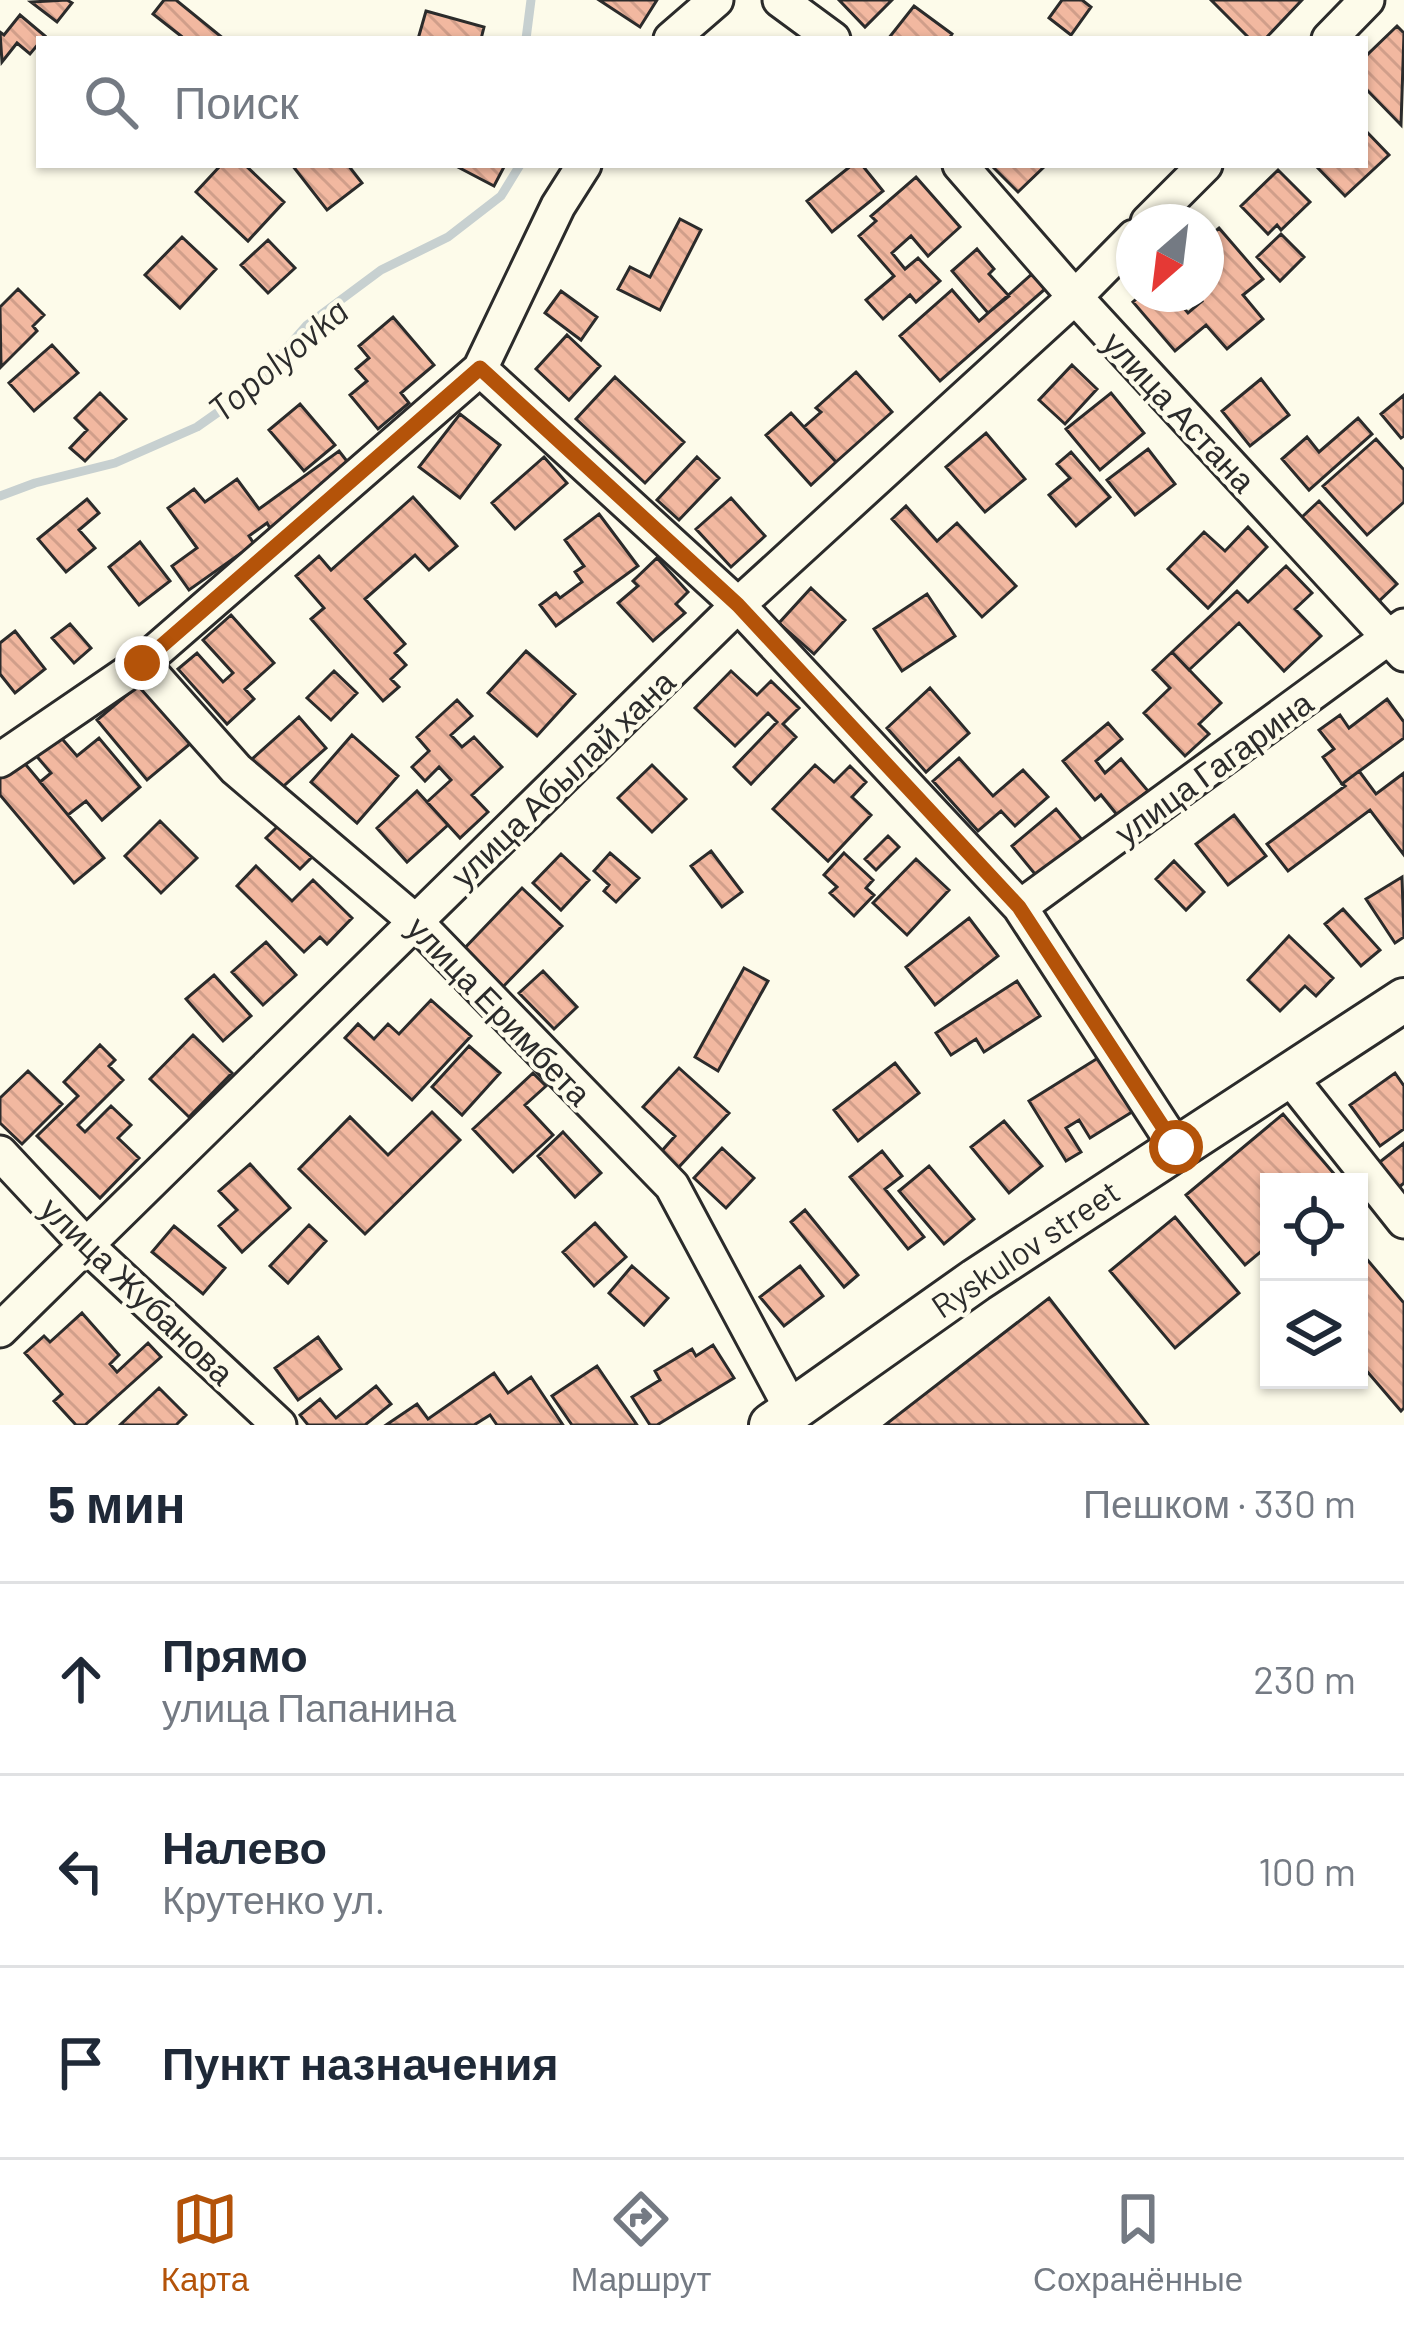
<!DOCTYPE html>
<html lang="ru">
<head>
<meta charset="utf-8">
<style>
  body { margin:0; font-family:Barlow,sans-serif; background:#f2f2f3; color:#1f2937 }
  .controls { position:absolute; right:36px; bottom:36px; display:grid; overflow:hidden; border-radius:0px; box-shadow:0 3px 9px #0004 }
  .controls button { width:108px; height:108px; display:grid; place-items:center; padding:0; border:0; border-bottom:3px solid #e0e1e3; background:#fff; color:#1f2937; font:60px sans-serif }
  .compass { position:absolute; left:1116px; top:204px; width:108px; height:108px; border-radius:50%; background:#fff; box-shadow:0 3px 9px #0004; rotate:208deg }
  .stop { position:absolute; width:36px; height:36px; margin:-27px; border:9px solid #b45309; border-radius:50%; background:#fff }
  .stop.end { background:#b45309; border-color:#fff; box-shadow:0 3px 12px #0008 }
  .list { margin:0; padding:0; list-style:none }
  h2 { display:flex; justify-content:space-between; align-items:center; height:156px; margin:0; padding:0 48px; font-size:51px }
  h2 small { font-size:39px; font-weight:400; color:#747a83 }
  .list li { display:grid; grid-template-columns:78px 1fr auto; gap:36px; align-items:center; box-sizing:border-box; height:192px; padding:0 48px; border-top:3px solid #e0e1e3 }
  .list b { display:block; font-size:45px; white-space:nowrap }
  .list p { margin:0; font-size:39px; white-space:nowrap; color:#747a83 }
  .list em { font-size:39px; font-style:normal; color:#747a83 }
  .icon { flex:none; width:66px; height:66px; fill:none; stroke:currentColor; stroke-width:2; stroke-linecap:round; stroke-linejoin:round }
  .map { position:relative; flex:none; width:1404px; height:1425px; overflow:hidden }
  .search { position:absolute; background:#fff; box-shadow:0 3px 9px #0004; left:36px; right:36px; top:36px; height:132px; display:flex; align-items:center; gap:30px; box-sizing:border-box; padding:0 42px; border-radius:0px; color:#747a83; font-size:45px }
  .sheet { height:732px; background:#fff }
  nav { display:flex; justify-content:space-around; align-items:center; box-sizing:border-box; height:168px; border-top:3px solid #e0e1e3; background:#fff; font-size:33px; color:#747a83 }
  nav a { display:grid; justify-items:center; gap:6px }
  nav .on { color:#b45309 }
  .map>svg:first-child { display:block }
</style>
</head>
<body>
<div class="map">
<svg width="1404" height="1425" viewBox="0 0 1404 1425">
  <defs>
    <pattern id="building-back-hatch" width="6" height="6" patternUnits="userSpaceOnUse" patternTransform="scale(3)"><rect width="6" height="6" fill="#f2b8a0"/><path d="M-1 5l2 2M0 0l6 6M5-1l2 2" fill="none" stroke="#d09e8a"/></pattern>
  </defs>
  <rect width="100%" height="100%" fill="#fdfbea"/>
  <g fill="none" stroke-linecap="round" stroke-linejoin="round">
    <!-- stream -->
    <path stroke="#c7d0d0" stroke-width="9" d="M526 39 531 0
      M0 496 35 483 115 463 197 427 251 389 307 325 381 270 448 237 501 196 520 165"/>
  </g>
  <!-- building -->
  <path fill="url(#building-back-hatch)" stroke="#2b2b2b" stroke-width="3" d="M67 0 72 3 57 22 31 2Z
    M164 0H176L224 39H178L181 36 153 14Z
    M599 0H657L640 27Z
    M839 0H892L865 27Z
    M1062 0H1082L1091 7 1071 35 1049 18Z
    M1211 0H1302L1265 39H1250Z
    M914 6 952 34 949 39H888Z
    M426 11 484 27 481 39H418Z
    M20 15 45 36 30 54 17 43 2 62 0 32 4 35Z
    M1397 26 1404 33 1401 125 1365 88V57Z
    M1365 130 1389 155 1345 196 1315 165H1365Z
    M221 165H245L284 202 248 241 196 192Z
    M292 165H348L362 183 327 210Z
    M454 165H505L494 186Z
    M852 165H862L883 191 832 232 807 201Z
    M991 165H1046L1018 192Z
    M1278 170 1310 202 1281 230 1277 225 1268 234 1241 206Z
    M916 177 960 227 928 256 911 236 892 253 905 269 918 258 940 281 916 302 910 295 883 319 866 300 894 276 859 236 876 221 871 216Z
    M680 219 701 230 660 310 618 289 630 267 650 277Z
    M1219 228 1263 279 1243 295 1263 319 1227 349 1206 325 1175 351 1133 302 1142 294H1172L1188 313 1202 301 1196 294H1206V239Z
    M1281 234 1304 257 1280 281 1257 257Z
    M182 237 216 269 180 308 145 275Z
    M268 240 295 268 268 293 241 265Z
    M977 249 994 269 989 274 1009 296 988 313 952 271Z
    M1032 274 1045 289 940 381 900 336 952 290 979 321Z
    M18 289 44 315 33 326 37 331 1 367 0 307Z
    M561 291 597 317 581 340 545 313Z
    M393 317 434 365 401 393 409 403 378 429 350 395 367 381 356 369 369 358 359 346Z
    M567 335 600 366 569 400 536 369Z
    M52 345 78 373 34 411 9 383Z
    M1072 365 1097 389 1065 424 1039 400Z
    M856 372 892 412 836 462 804 427 821 412 816 408Z
    M615 377 684 442 645 483 576 419Z
    M1261 379 1289 415 1250 446 1222 411Z
    M100 393 126 419 85 461 70 448 87 430 75 418Z
    M1111 393 1144 433 1100 470 1066 429Z
    M1404 395V436L1401 438 1381 414Z
    M300 404 335 445 304 471 269 430Z
    M791 413 836 462 811 485 766 435Z
    M460 414 500 445 460 498 419 467Z
    M1358 418 1372 434 1309 490 1282 459 1307 437 1319 452Z
    M986 433 1025 479 985 512 946 467Z
    M1376 439 1404 470V502L1367 535 1323 486Z
    M1148 449 1175 484 1135 515 1107 480Z
    M339 451 353 469 270 528 267 523 249 536 254 544 189 590 172 566 197 548 168 508 194 489 205 502 237 479 259 509Z
    M1071 452 1110 497 1076 526 1049 495 1070 478 1057 464Z
    M544 457 567 483 515 529 492 503Z
    M697 457 719 478 679 520 657 500Z
    M413 497 457 546 429 570 415 555 365 599 405 644 395 653 406 665 391 679 399 687 383 701 311 619 324 608 296 576 319 556 331 570Z
    M731 498 765 536 731 567 696 529Z
    M87 499 99 513 79 530 95 548 66 572 38 539Z
    M1319 501 1397 584 1379 601 1302 517Z
    M906 506 937 541 957 523 1016 586 982 617 892 519Z
    M599 514 638 566 556 626 540 605 556 593 560 598 582 582 575 572 584 566 565 540Z
    M1248 527 1267 547 1208 608 1168 569 1204 532 1225 551Z
    M140 542 170 581 139 605 109 567Z
    M657 558 688 592 676 604 685 613 653 641 618 603 638 586 633 581Z
    M1286 566 1312 593 1295 609 1321 636 1284 671 1239 623 1189 670 1172 652 1237 591 1248 602Z
    M811 588 845 620 814 654 779 623Z
    M927 594 955 636 902 671 874 629Z
    M231 615 274 663 245 689 254 699 227 724 178 669 197 653 223 682 233 673 203 640Z
    M70 624 91 648 74 663 52 638Z
    M15 631 45 669 15 693 0 674V643Z
    M526 651 575 694 537 736 488 693Z
    M1172 652 1221 703 1199 724 1209 734 1185 756 1144 713 1170 688 1153 670Z
    M334 671 357 693 331 720 307 698Z
    M731 671 757 695 771 681 799 708 783 724 796 737 751 784 734 767 777 722 768 713 735 746 695 708Z
    M141 683 191 743 147 780 97 720Z
    M930 688 969 733 926 772 887 728Z
    M1387 699 1404 722V738L1342 784 1323 757 1334 749 1319 730 1340 715 1349 728Z
    M457 700 472 716 451 735 462 747 474 737 502 767 472 795 488 812 460 838 427 802 451 780 439 767 425 781 412 767 429 751 417 737Z
    M299 717 326 748 278 791 251 760Z
    M1108 723 1122 739 1096 761 1105 773 1121 759 1148 791 1118 816 1101 795 1095 800 1063 761Z
    M57 733 77 756 99 738 140 787 102 820 86 801 68 815 40 782 51 773 33 752Z
    M352 735 398 776 357 823 311 782Z
    M959 758 993 796 1023 770 1048 797 1015 826 1001 811 978 831 933 781Z
    M21 759 104 858 74 883 0 795V777Z
    M652 765 686 799 652 832 618 798Z
    M815 765 834 782 850 766 866 782 852 797 871 815 828 861 773 809Z
    M1359 771 1376 794 1404 773V855L1370 810 1288 871 1267 844 1345 786 1342 784Z
    M417 791 448 825 407 862 377 828Z
    M1056 809 1084 842 1039 879 1012 846Z
    M1234 815 1266 856 1228 885 1196 844Z
    M160 821 197 858 161 893 125 856Z
    M278 826 312 857 300 869 266 838Z
    M888 836 899 847 876 870 865 859Z
    M711 851 742 892 722 907 691 866Z
    M610 853 639 878 616 902 604 891 609 885 594 871Z
    M844 853 873 880 866 888 874 895 854 916 830 893 837 887 824 875Z
    M561 854 589 880 561 910 533 883Z
    M916 859 949 890 907 935 873 903Z
    M1174 861 1204 892 1186 910 1156 879Z
    M256 866 292 901 313 880 352 918 327 944 320 937 304 952 237 886Z
    M1402 877 1404 937 1395 943 1366 899Z
    M522 888 562 926 499 991 460 953Z
    M1343 909 1380 950 1361 966 1325 924Z
    M969 918 998 956 935 1005 906 967Z
    M1289 936 1333 978 1316 996 1305 986 1280 1011 1248 980Z
    M266 942 296 975 263 1005 232 972Z
    M744 968 768 981 718 1071 695 1057Z
    M543 971 577 1007 554 1029 519 993Z
    M214 975 251 1016 223 1041 186 999Z
    M1017 981 1040 1016 984 1052 976 1039 951 1055 936 1033Z
    M431 1000 471 1036 412 1100 345 1038 358 1024 374 1039 388 1024 399 1034Z
    M193 1035 232 1073 189 1117 150 1079Z
    M100 1045 115 1060 109 1066 123 1080 78 1125 85 1132 111 1106 131 1125 118 1138 139 1158 100 1198 37 1136 78 1096 64 1082Z
    M469 1046 500 1073 462 1115 432 1087Z
    M1106 1053 1140 1107 1090 1138 1079 1120 1066 1128 1081 1152 1066 1161 1029 1101Z
    M895 1063 919 1093 858 1141 834 1110Z
    M679 1068 729 1113 677 1169 660 1153 675 1136 643 1107Z
    M28 1071 62 1104 22 1144 0 1123V1098Z
    M533 1073 546 1086 525 1105 553 1135 513 1172 473 1129Z
    M1395 1073 1404 1086V1129L1380 1146 1350 1105Z
    M432 1112 460 1140 365 1234 299 1169 350 1117 388 1155Z
    M1283 1114 1341 1182H1269V1254L1264 1249 1245 1265 1186 1195Z
    M1004 1121 1042 1166 1009 1193 971 1147Z
    M563 1132 601 1173 575 1197 538 1156Z
    M1404 1143V1183L1396 1190 1376 1165Z
    M722 1148 754 1178 726 1208 694 1178Z
    M882 1151 902 1176 885 1189 924 1237 908 1249 850 1177Z
    M250 1164 290 1208 242 1252 219 1226 237 1210 219 1191Z
    M929 1166 974 1219 944 1244 899 1191Z
    M805 1210 858 1275 844 1287 791 1222Z
    M1175 1217 1239 1293 1175 1348 1110 1271Z
    M595 1223 626 1257 594 1286 563 1252Z
    M309 1225 326 1241 288 1283 270 1266Z
    M174 1226 225 1268 203 1294 152 1252Z
    M1359 1250 1404 1303V1408L1401 1411 1359 1362Z
    M632 1266 668 1298 644 1325 609 1293Z
    M800 1266 823 1296 784 1326 760 1297Z
    M1049 1298 1148 1425H885Z
    M82 1313 119 1355 110 1364 117 1372 148 1343 161 1357 85 1425H76L54 1401 62 1394 25 1353 44 1336 50 1342Z
    M318 1337 341 1369 298 1400 275 1368Z
    M713 1345 734 1378 657 1425H650L632 1397 660 1380 655 1371 692 1349 696 1356Z
    M597 1366 637 1425H572L552 1396Z
    M494 1373 508 1393 531 1377 563 1425H497L490 1415 474 1425H386L417 1404 428 1419Z
    M376 1386 391 1404 365 1425H308L300 1415 320 1399 336 1418Z
    M159 1388 186 1415 176 1425H120Z"/>
  <g fill="none" stroke-linecap="round" stroke-linejoin="round">
    <!-- minor casing -->
    <g stroke="#2b2b2b" stroke-width="39">
      <path id="minor" d="M780 0 833 39
        M671 39 716 0
        M1329 39 1367 0
        M960 165 1075 297 1404 654
        M1148 222 1205 165
        M480 369 738 605 1020 907 1176 1147
        M142 663 236 769 415 921 672 1186 792 1410
        M0 760 142 663 480 369 558 206 584 165
        M1020 907 1404 626
        M1288 1075 1404 1221
        M0 1153 85 1244 279 1425
        M0 1330 738 605 1075 297 1134 237"/>
    </g>
    <!-- major casing -->
    <g stroke="#2b2b2b" stroke-width="48">
      <path id="major" d="M771 1425 976 1280 1404 1000"/>
    </g>
    <!-- minor -->
    <use href="#minor" stroke="#fdfbea" stroke-width="33"/>
    <!-- major -->
    <use href="#major" stroke="#fdfbea" stroke-width="42"/>
  </g>
  <g fill="none" stroke-linecap="round" stroke-linejoin="round">
    <!-- route -->
    <path stroke="#b45309" stroke-width="15" d="M142 663 480 368 738 605 1019 907 1176 1147"/>
  </g>
  <g text-anchor="middle" dominant-baseline="central" stroke-width="9" stroke-linejoin="round" paint-order="stroke">
    <!-- street labels -->
    <g font-size="33" fill="#2b2b2b" stroke="#fdfbea">
      <text transform="translate(1180 411) rotate(47)">улица Астана</text>
      <text transform="translate(1213 767) rotate(-36)">улица Гагарина</text>
      <text transform="translate(562 778) rotate(-44)">улица Абылай хана</text>
      <text transform="translate(500 1010) rotate(46)">улица Еримбета</text>
      <text transform="translate(1025 1248) rotate(-34)">Ryskulov street</text>
      <text transform="translate(138 1290) rotate(44)">улица Жубанова</text>
    </g>
    <!-- water labels -->
    <g font-size="36" font-style="italic" fill="#2b2b2b" stroke="#fdfbea">
      <text transform="translate(277 359) rotate(-40)">Topolyovka</text>
    </g>
  </g>
</svg>
<div class="controls">
<button><svg class="icon" aria-label="locate" viewBox="0 0 24 24"><circle cx="12" cy="12" r="6"/><path d="M12 2v4M12 18v4M2 12h4M18 12h4"/></svg></button>
<button><svg class="icon" aria-label="layers" viewBox="0 0 24 24"><path d="M12 4l9 5-9 5-9-5zM3 14l9 5 9-5"/></svg></button>
</div>
<svg class="compass" viewBox="-18 -18 36 36"><path d="M0-13l5 13h-10z" fill="#e53935"/><path d="M0 13l5-13h-10z" fill="#747a83"/></svg>
<div class="stop" style="left:1176px;top:1147px"></div>
<div class="stop end" style="left:142px;top:663px"></div>
<div class="search"><svg class="icon" aria-label="search" viewBox="0 0 24 24"><circle cx="10" cy="10" r="6"/><path d="M15 15l6 6"/></svg>Поиск</div>
</div>
<section class="sheet">
<h2>5 мин<small>Пешком · 330 m</small></h2>
<ul class="list">
<li><svg class="icon" aria-label="ahead" viewBox="0 0 24 24"><path d="M12 20V5M6 11l6-6 6 6"/></svg><div><b>Прямо</b><p>улица Папанина</p></div><em>230 m</em></li>
<li><svg class="icon" aria-label="left" viewBox="0 0 24 24"><path d="M17 20v-9H6M10 6l-5 5 5 5"/></svg><div><b>Налево</b><p>Крутенко ул.</p></div><em>100 m</em></li>
<li><svg class="icon" aria-label="arrive" viewBox="0 0 24 24"><path d="M6 21V4h12l-3 4 3 4H6"/></svg><div><b>Пункт назначения</b></div></li>
</ul>
</section>
<nav>
<a class="on"><svg class="icon" aria-label="map" viewBox="0 0 24 24"><path d="M3 6l6-2 6 2 6-2v14l-6 2-6-2-6 2zM9 4v14M15 6v14"/></svg>Карта</a>
<a><svg class="icon" aria-label="directions" viewBox="0 0 24 24"><path d="M12 3l9 9-9 9-9-9zM9 14v-3h6M13 9l2 2-2 2"/></svg>Маршрут</a>
<a><svg class="icon" aria-label="saved" viewBox="0 0 24 24"><path d="M7 4h10v16l-5-4-5 4z"/></svg>Сохранённые</a>
</nav>
</body>
</html>
